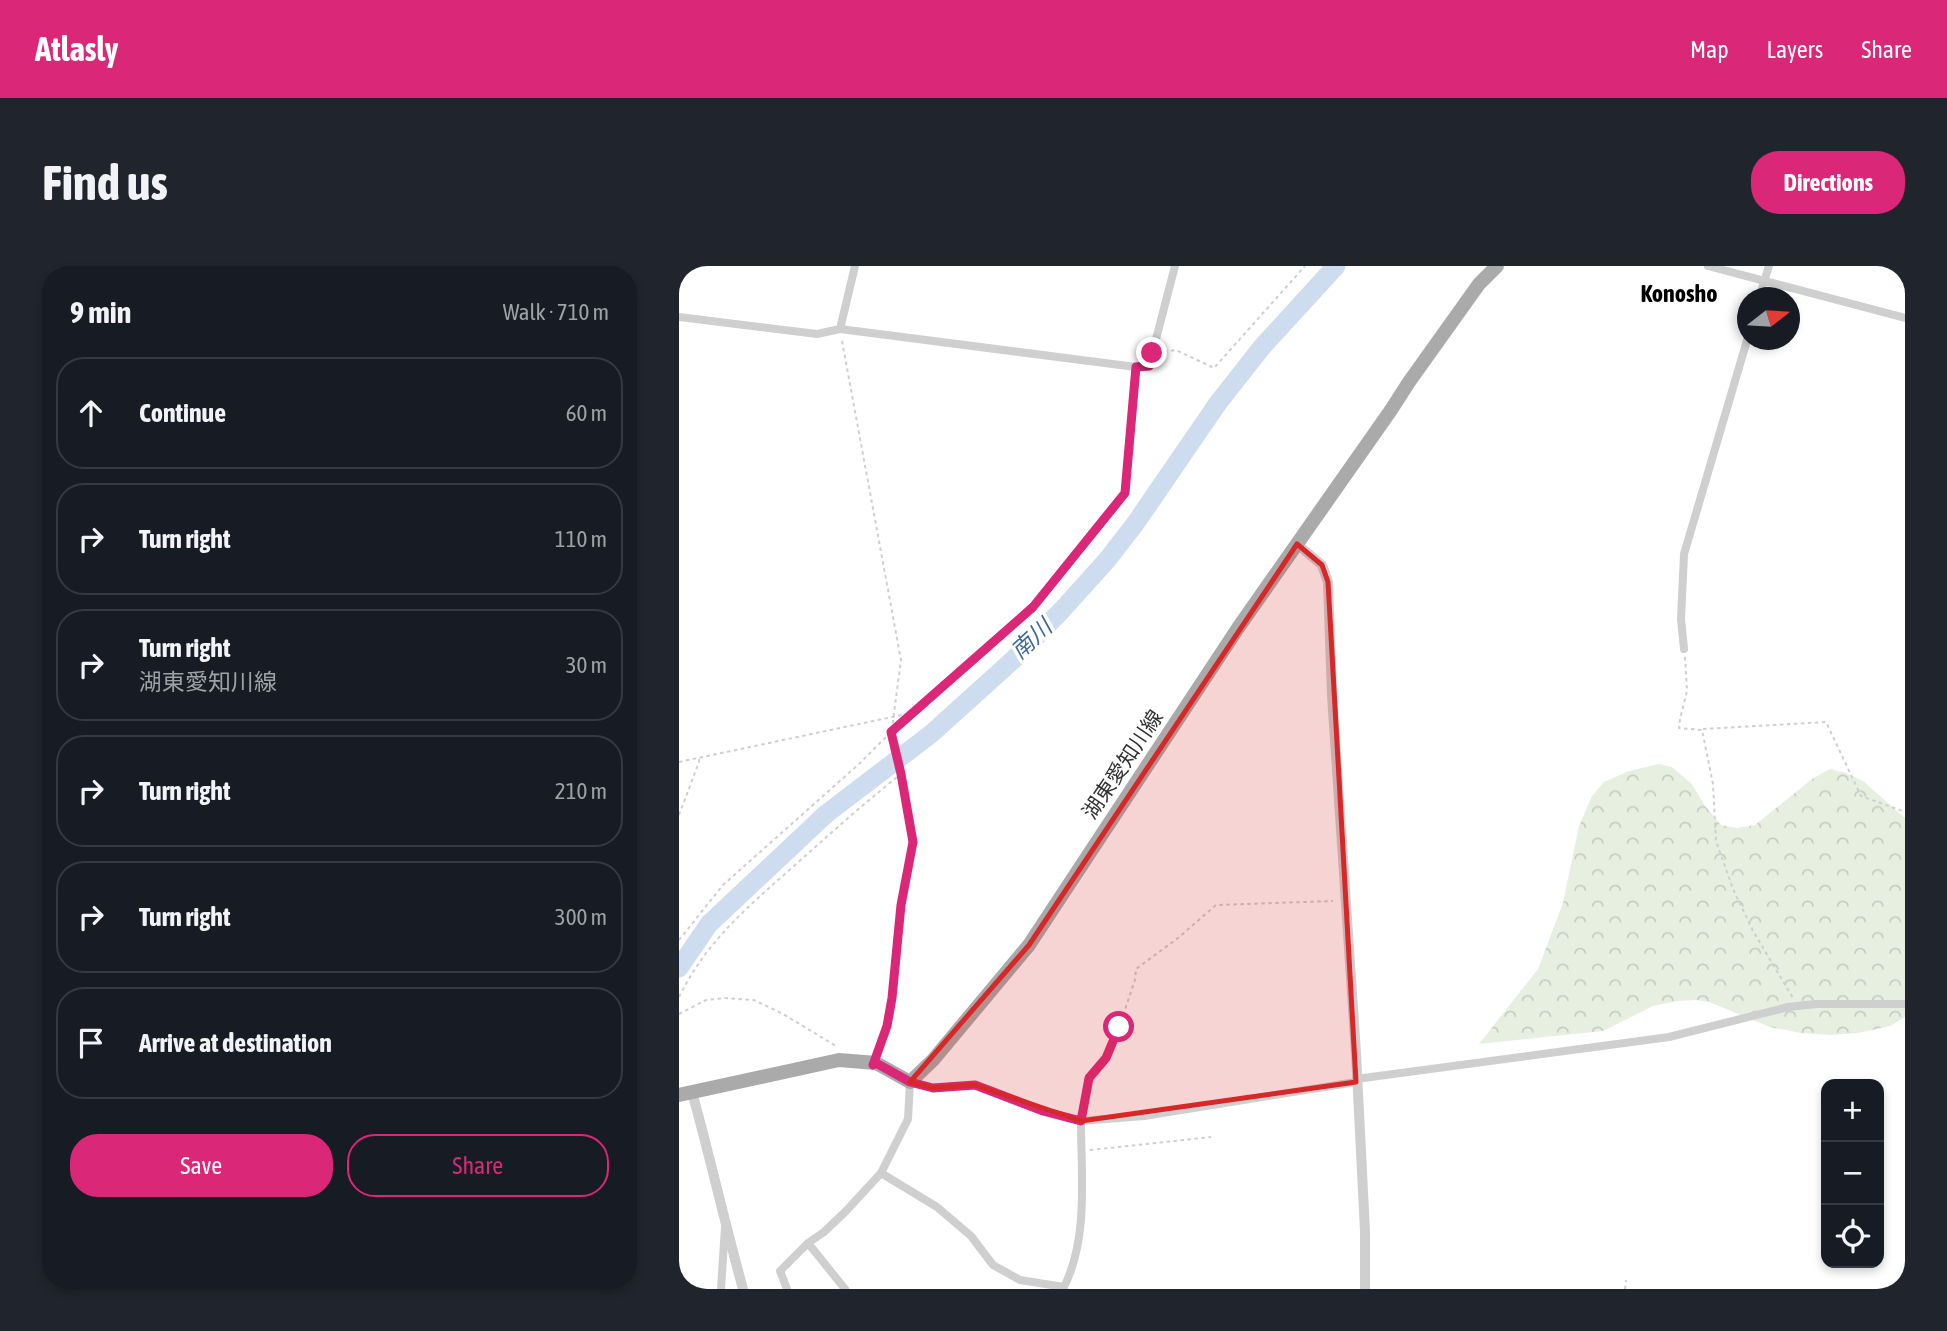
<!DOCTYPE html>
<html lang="en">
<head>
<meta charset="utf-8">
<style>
  body { margin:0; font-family:"Asap Condensed","Noto Sans JP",sans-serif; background:#20242c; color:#f1f3f6 }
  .controls { position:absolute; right:21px; bottom:21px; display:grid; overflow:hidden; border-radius:14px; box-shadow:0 4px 10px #0003 }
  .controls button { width:63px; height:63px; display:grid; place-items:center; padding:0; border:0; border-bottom:2px solid #363941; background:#171b24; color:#f1f3f6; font:35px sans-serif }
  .compass { position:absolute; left:1058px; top:21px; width:63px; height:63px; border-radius:50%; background:#171b24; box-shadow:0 4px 10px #0003; rotate:73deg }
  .stop { position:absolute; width:21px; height:21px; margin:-16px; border:5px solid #db2777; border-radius:50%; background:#fff }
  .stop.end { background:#db2777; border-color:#fff; box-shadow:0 2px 7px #0008 }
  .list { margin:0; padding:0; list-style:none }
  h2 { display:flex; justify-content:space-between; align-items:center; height:91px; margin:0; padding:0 28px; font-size:30px }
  h2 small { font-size:23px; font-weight:400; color:#9ea1a6 }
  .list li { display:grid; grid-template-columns:46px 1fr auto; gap:21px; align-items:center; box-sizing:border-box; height:112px; margin:0 14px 14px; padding:0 14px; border:2px solid #363941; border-radius:28px }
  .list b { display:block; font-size:26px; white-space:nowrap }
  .list p { margin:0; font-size:23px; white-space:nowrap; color:#9ea1a6 }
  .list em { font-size:23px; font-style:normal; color:#9ea1a6 }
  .actions { display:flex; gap:14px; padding:21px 28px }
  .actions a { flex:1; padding:16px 0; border:2px solid #db2777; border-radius:28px; text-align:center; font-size:24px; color:#db2777 }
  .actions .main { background:#db2777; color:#fff }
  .icon { flex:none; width:38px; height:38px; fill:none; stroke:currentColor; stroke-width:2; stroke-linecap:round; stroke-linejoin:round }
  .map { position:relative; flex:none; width:1226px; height:1023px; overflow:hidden; border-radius:28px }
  header { display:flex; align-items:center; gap:42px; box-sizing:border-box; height:98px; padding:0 35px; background:#db2777; color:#fff }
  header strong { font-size:33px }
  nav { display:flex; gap:38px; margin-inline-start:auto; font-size:24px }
  .intro { display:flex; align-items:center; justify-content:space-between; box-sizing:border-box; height:168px; padding:0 42px }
  h1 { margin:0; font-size:49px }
  .button { padding:18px 32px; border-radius:28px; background:#db2777; color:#fff; font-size:24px; font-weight:700 }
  main { display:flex; gap:42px; padding:0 42px }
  aside { flex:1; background:#171b24; border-radius:28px; box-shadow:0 4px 10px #0003 }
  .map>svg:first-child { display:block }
</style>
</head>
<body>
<header>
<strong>Atlasly</strong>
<nav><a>Map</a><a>Layers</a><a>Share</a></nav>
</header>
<div class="intro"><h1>Find us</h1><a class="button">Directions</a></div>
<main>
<aside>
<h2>9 min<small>Walk · 710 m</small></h2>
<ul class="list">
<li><svg class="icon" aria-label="ahead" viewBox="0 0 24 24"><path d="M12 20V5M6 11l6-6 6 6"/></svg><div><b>Continue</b></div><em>60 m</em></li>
<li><svg class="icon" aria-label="right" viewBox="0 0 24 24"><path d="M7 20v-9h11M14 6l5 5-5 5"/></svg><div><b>Turn right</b></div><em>110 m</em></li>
<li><svg class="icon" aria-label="right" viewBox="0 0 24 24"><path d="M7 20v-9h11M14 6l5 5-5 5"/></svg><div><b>Turn right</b><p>湖東愛知川線</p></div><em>30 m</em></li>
<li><svg class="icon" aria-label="right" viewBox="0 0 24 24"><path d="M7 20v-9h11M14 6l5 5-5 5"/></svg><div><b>Turn right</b></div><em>210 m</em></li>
<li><svg class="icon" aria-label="right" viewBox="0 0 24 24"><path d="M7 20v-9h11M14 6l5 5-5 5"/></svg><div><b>Turn right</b></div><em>300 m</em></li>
<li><svg class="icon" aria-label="arrive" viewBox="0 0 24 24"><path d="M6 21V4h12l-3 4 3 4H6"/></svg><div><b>Arrive at destination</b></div></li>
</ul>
<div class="actions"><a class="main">Save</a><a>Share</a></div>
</aside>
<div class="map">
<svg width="1226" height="1023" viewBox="0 0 1226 1023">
  <defs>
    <pattern id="forest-crowns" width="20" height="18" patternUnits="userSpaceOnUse" patternTransform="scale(1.75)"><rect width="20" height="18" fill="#e7efe1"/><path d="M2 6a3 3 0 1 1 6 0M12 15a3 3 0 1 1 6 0" fill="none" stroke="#c7cdc2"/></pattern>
  </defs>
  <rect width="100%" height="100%" fill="#fff"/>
  <!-- forest -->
  <path fill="url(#forest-crowns)" d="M980 498 993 501 1013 518 1026 540 1042 559 1058 562 1076 559 1133 513 1151 503 1167 507 1184 515 1226 552V751L1211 760 1179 767 1152 769 1122 767 1091 761 1030 736 1017 734 998 735 974 740 924 765 800 778 859 703 884 637 900 560 913 530 925 516 950 505Z"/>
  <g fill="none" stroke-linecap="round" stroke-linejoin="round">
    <!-- river -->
    <path stroke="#cdddef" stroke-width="19" d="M0 702 30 658 147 548 252 468 335 393 383 344 428 294 456 258 539 137 583 81 657 0"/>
    <!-- path -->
    <path stroke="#cfcfcf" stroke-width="2" stroke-dasharray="3.5 3.5" stroke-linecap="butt" d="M163 75 222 394 212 470 222 508 234 576 221 639 213 732 208 760 199 785
      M485 86 497 84 535 102 626 0
      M1006 391 1008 425 1001 453 1000 462 1023 464 1034 518 1037 575 1054 623 1074 665 1114 732
      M1024 463 1147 456 1182 530 1226 546
      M0 496 232 447
      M0 549 20 496V493
      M0 674 44 619 180 498 212 466 354 341 446 227 456 109
      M0 731C29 673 69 641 116 599 151 568 185 537 222 508
      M0 748 27 734 46 732 75 734 104 748 157 780
      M404 844 410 812 427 792 440 761 456 714 457 703 499 672 537 639 654 635
      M411 884 532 871
      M946 1023 947 1014"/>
    <!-- minor -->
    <path stroke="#cfcfcf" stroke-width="8" d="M1029 0 1226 52
      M1080 32 1090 0
      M0 51 138 68 161 63 457 101 470 100 496 0
      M161 63 176 0
      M1005 383 1002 353 1005 288 1069 71
      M677 813 990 771 1109 741 1137 738H1226
      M202 907 258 941 292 970 314 999 341 1014 385 1021
      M129 977 166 1023
      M42 1023 46 961
      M108 1023 101 1005 129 977 145 966 167 945 202 907 229 853 231 816 254 822 296 819 364 845 402 855 465 850 677 816
      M384 1023C410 973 402 910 402 855"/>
    <!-- tertiary -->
    <path stroke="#cfcfcf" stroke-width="10" d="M618 278 643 299 649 316 653 429 677 787 686 965V1023
      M13 826C31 891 46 958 64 1023"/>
    <!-- primary -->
    <path stroke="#aaa" stroke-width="14" d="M0 829 160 794 197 797 231 816 254 794 350 679 559 362 712 144 730 116 800 18 818 0"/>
  </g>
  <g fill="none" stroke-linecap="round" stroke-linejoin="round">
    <!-- route -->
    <path stroke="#db2777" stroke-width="9" d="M440 761 427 792 410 812 402 855 364 845 296 819 254 822 231 816 197 797 194 799 208 760 213 732 222 639 234 576 222 508 212 466 354 341 446 227 457 101 470 100 473 87"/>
  </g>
  <!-- marked area -->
  <path fill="#d62828" fill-opacity="0.2" stroke="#d62828" stroke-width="5" stroke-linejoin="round" d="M618 278 643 299 649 316 677 816 402 855 296 819 254 822 231 816 350 679Z"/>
  <g text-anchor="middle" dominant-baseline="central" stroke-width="7" stroke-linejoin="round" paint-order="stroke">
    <!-- street labels -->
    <g font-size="21" fill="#323232" stroke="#fff">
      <text transform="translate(443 498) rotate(-56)">湖東愛知川線</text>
    </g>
    <!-- water labels -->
    <g font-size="23" font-style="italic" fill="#3c6899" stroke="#fff">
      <text transform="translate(352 373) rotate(-43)">南川</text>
    </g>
    <!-- quarter labels -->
    <g font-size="24" font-weight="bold" fill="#000" stroke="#fff">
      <text x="1000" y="27">Konosho</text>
    </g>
  </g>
</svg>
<div class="controls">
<button>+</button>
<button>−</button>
<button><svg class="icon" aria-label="locate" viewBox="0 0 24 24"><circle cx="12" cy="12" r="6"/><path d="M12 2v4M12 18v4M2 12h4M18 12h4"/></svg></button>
</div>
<svg class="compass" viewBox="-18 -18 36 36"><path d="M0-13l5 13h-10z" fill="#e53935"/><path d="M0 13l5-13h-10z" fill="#9ea1a6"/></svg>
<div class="stop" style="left:440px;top:761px"></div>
<div class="stop end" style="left:473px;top:87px"></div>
</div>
</main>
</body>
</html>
